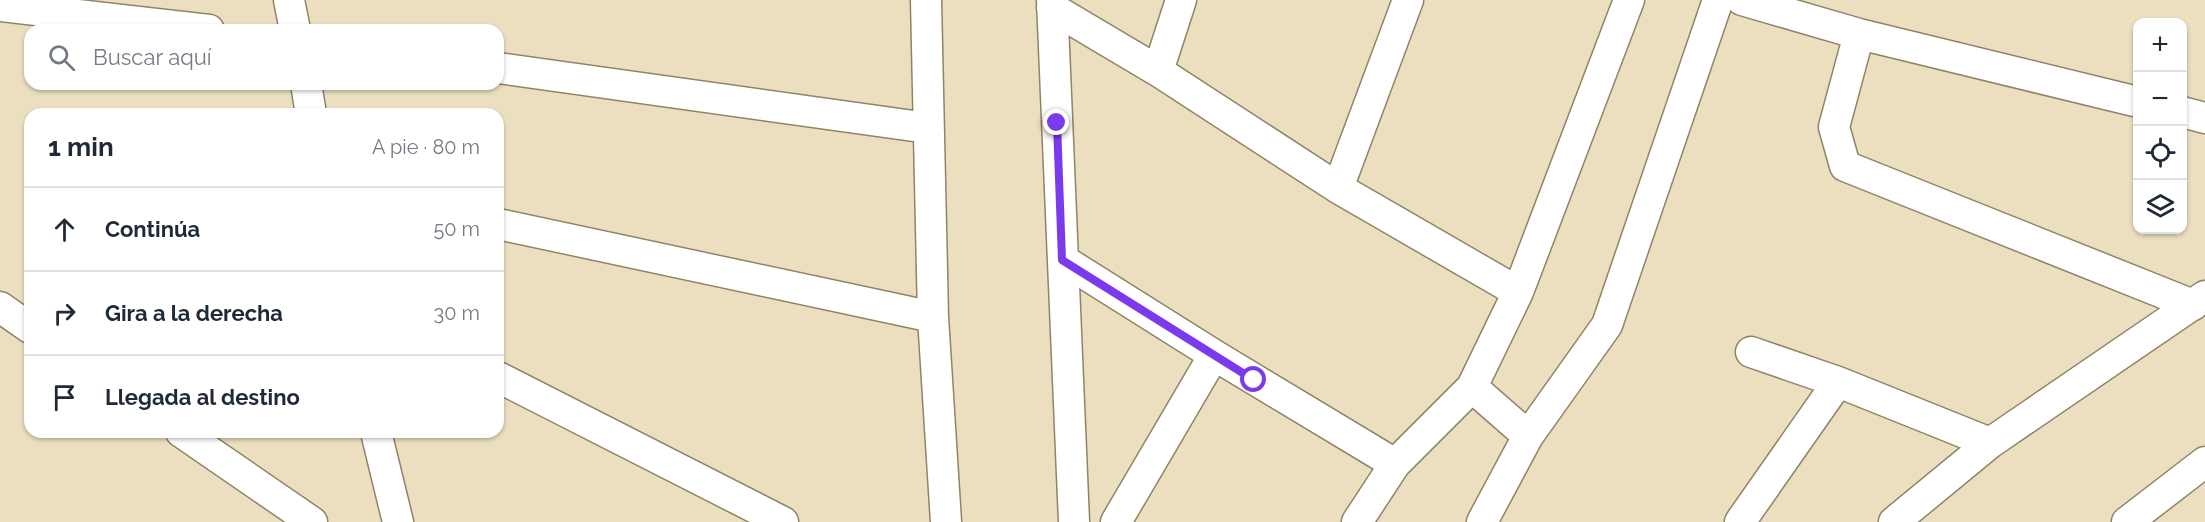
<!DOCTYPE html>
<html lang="es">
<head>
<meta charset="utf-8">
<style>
  body { margin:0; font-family:Raleway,sans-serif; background:#f6f6f7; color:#1f2937 }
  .controls { position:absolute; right:18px; top:18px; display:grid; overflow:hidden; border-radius:12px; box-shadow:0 2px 4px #0004 }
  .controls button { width:54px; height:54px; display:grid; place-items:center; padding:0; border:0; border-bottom:2px solid #e0e1e3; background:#fff; color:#1f2937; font:30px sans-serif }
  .stop { position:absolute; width:18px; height:18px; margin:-14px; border:4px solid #7c3aed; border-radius:50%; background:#fff }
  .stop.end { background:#7c3aed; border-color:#fff; box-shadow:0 2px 6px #0008 }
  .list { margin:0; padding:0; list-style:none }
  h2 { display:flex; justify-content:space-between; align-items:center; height:78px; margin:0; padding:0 24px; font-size:26px }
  h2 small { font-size:20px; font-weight:400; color:#747a83 }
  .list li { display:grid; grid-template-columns:39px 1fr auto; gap:18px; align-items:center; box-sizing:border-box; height:84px; padding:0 24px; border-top:2px solid #e0e1e3 }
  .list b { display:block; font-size:22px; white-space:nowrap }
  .list em { font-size:20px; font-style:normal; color:#747a83 }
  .icon { flex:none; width:33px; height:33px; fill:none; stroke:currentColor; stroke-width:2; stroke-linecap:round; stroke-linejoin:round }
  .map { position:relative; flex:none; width:2205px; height:522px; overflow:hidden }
  .search { position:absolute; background:#fff; box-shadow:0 2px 4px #0004; left:24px; top:24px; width:480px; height:66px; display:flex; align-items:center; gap:15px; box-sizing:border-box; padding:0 21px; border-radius:18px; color:#747a83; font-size:22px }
  .panel { position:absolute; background:#fff; box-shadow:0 2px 4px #0004; left:24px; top:108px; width:480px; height:330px; border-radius:18px }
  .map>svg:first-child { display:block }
</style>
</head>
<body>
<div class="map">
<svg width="2205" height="522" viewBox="0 0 2205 522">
  <rect width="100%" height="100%" fill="#ebdfbf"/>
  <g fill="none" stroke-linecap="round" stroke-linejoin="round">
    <!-- street casing -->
    <g stroke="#8f8466" stroke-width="33">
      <path id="street" d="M289 0 295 30
        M926 0 933 317 946 522
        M1052 0 1074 522
        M1742 0 1859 34 2138 102
        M0 6 209 30
        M1052 8 1158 71 1338 188 1518 292
        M1859 34 1834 127 1845 166 2193 305
        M498 68 928 128
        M1158 71 1181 0
        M306 84 311 114
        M2182 112 2205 118
        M1338 188 1408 0
        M498 224 933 317
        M1063 260 1214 355 1395 464
        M0 307 30 328
        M1751 352 1838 382 1990 443
        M498 377 783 522
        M1472 387 1528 436
        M181 432 312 522
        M376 432 398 522
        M1116 522 1214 355
        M1357 522 1395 464 1472 387 1518 292 1629 0
        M1482 522 1528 436 1607 325 1718 0
        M1740 522 1838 382
        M1894 522 1990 443 2205 296
        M2127 522 2205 462"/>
    </g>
    <!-- street -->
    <use href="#street" stroke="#fff" stroke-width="30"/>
  </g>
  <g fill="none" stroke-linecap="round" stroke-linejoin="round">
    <!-- route -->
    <path stroke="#7c3aed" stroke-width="8" d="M1057 123 1062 260 1254 380"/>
  </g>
</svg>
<div class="controls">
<button>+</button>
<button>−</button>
<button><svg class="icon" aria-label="locate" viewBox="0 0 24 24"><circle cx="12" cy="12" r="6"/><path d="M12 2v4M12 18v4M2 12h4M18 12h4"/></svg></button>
<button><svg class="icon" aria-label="layers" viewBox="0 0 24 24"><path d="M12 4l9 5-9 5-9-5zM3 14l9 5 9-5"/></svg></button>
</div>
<div class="stop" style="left:1254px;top:380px"></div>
<div class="stop end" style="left:1057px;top:123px"></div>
<div class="search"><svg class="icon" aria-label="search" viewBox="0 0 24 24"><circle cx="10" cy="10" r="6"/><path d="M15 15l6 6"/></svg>Buscar aquí</div>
<section class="panel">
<h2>1 min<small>A pie · 80 m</small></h2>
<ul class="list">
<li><svg class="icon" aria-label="ahead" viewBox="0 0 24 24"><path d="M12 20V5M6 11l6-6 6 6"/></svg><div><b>Continúa</b></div><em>50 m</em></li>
<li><svg class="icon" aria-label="right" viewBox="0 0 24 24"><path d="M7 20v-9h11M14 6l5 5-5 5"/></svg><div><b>Gira a la derecha</b></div><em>30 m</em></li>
<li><svg class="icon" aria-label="arrive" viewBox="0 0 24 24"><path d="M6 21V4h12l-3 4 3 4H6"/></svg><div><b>Llegada al destino</b></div></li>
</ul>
</section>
</div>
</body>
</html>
